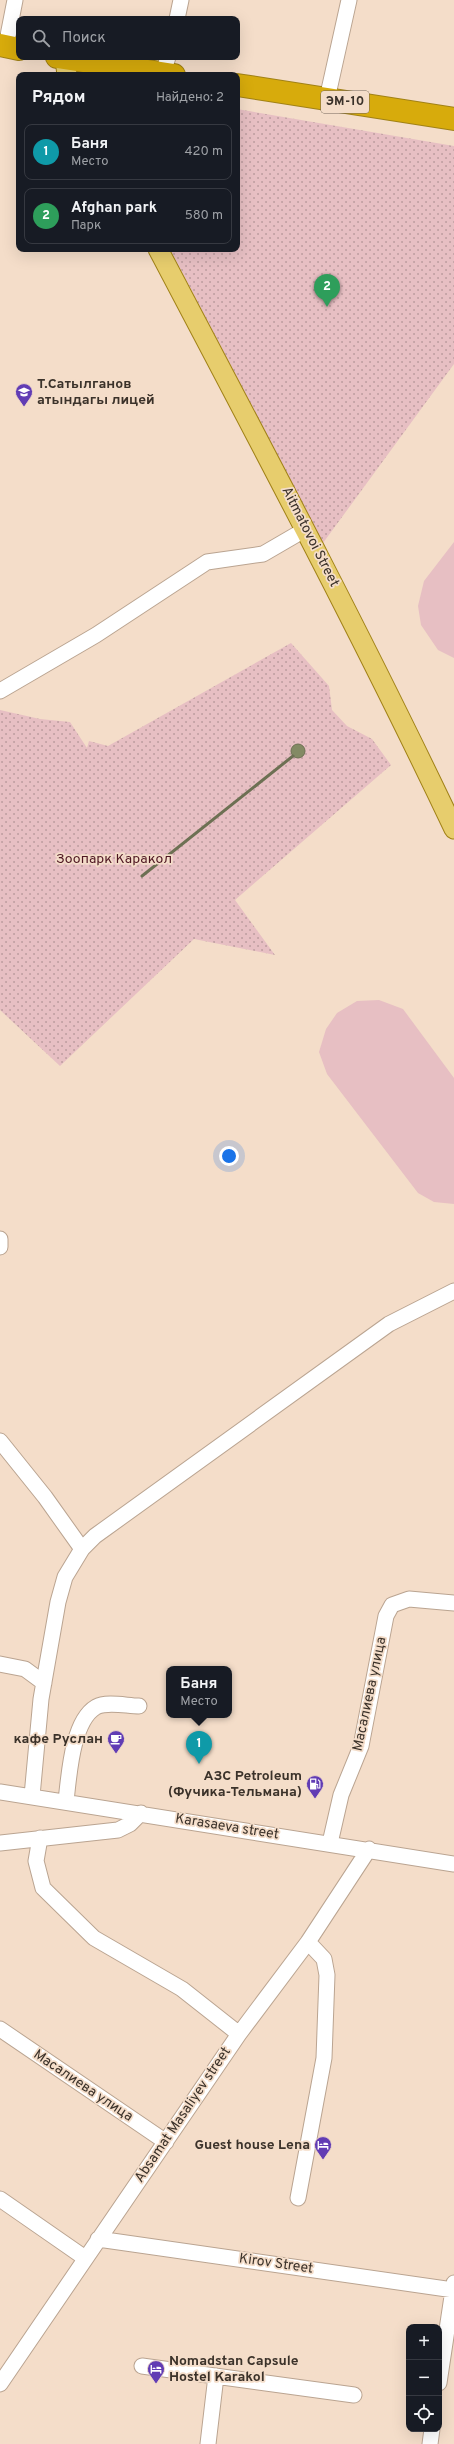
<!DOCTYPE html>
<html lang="ru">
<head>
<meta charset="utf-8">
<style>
  body { margin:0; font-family:Overpass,sans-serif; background:#20242c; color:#f1f3f6 }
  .controls { position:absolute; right:12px; bottom:12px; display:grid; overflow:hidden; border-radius:8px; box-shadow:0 4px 16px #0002 }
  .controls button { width:36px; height:36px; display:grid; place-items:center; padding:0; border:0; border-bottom:1px solid #363941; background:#171b24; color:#f1f3f6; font:20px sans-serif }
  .you { position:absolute; left:229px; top:1156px; width:14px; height:14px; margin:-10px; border:3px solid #fff; border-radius:50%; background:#1a73e8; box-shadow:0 0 0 6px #1a73e833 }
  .badge { display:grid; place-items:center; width:26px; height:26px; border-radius:50%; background:#b0a1d8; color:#fff; font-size:13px; font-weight:700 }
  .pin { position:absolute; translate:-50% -33px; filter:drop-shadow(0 1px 2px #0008) }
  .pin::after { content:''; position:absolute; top:21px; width:14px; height:12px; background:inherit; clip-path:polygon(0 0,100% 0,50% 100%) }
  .popup { position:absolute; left:166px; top:1666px; width:66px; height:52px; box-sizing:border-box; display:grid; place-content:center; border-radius:8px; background:#171b24; filter:drop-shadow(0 1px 3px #0005); font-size:13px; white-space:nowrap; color:#9ea1a6 }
  .popup b { font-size:15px; color:#f1f3f6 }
  .popup::after { content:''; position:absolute; left:50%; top:100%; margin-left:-8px; border:8px solid transparent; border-top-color:#171b24 }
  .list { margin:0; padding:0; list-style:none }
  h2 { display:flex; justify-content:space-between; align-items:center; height:52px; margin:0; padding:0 16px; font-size:17px }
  h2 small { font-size:13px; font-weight:400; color:#9ea1a6 }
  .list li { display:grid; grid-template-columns:26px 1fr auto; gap:12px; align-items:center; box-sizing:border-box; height:56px; margin:0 8px 8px; padding:0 8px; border:1px solid #363941; border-radius:8px }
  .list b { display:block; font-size:15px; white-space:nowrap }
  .list p { margin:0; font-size:13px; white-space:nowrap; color:#9ea1a6 }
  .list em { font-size:13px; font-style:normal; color:#9ea1a6 }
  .icon { flex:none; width:22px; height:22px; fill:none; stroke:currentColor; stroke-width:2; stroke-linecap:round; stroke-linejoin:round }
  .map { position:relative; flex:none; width:454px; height:2444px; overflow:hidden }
  .search { position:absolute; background:#171b24; box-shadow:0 4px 16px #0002; left:16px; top:16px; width:224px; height:44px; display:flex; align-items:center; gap:10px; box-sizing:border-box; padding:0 14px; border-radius:8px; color:#9ea1a6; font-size:15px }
  .panel { position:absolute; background:#171b24; box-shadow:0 4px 16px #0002; left:16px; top:72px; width:224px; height:180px; border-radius:8px }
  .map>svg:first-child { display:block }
</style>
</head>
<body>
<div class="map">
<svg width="454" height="2444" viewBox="0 0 454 2444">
  <defs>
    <pattern id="grass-dots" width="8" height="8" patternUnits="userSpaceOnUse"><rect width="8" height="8" fill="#e7bfc3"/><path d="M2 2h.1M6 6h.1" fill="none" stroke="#bc9c9f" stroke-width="1.8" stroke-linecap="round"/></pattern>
  </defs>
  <rect width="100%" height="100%" fill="#f4ddc9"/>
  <!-- grass -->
  <path fill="url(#grass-dots)" d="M237 109 454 146V364L323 543 170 249H237Z
    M291 643 329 686 332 710 347 726 372 739 391 765 235 900 275 955 194 939 60 1066 0 1010V710L40 719 70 722 87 748 89 741 108 746Z"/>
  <!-- garden -->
  <path fill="#e7bfc3" d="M454 542V658L438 650 421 625 418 606 424 581Z
    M379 1000 403 1009 454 1078V1204L434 1202 418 1193 327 1074 319 1052 326 1029 337 1013 357 1001Z"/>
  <!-- water -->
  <path fill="#838a64" stroke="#6d7053" d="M291 751a7 7 0 1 1 14 0a7 7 0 1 1-14 0Z"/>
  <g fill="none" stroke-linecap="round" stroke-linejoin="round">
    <!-- stream -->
    <path stroke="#6d7053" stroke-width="3" d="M142 876 293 756"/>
    <!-- minor casing -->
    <g stroke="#baa491" stroke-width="17">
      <path id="minor" d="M177 19 181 0
        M6 46 15 0
        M163 73 168 57
        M327 99 349 0
        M0 691 96 635 207 562 263 554 306 529
        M0 1239V1247
        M0 1441 45 1497 82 1549
        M0 1664 25 1669 44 1683
        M0 1792 454 1864
        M32 1796 41 1699 58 1602 65 1577 82 1549 95 1536 389 1324 454 1291
        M66 1801C69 1776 72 1721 96 1707 107 1701 127 1706 139 1706
        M40 1838 36 1861 43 1888 94 1938 182 1989 239 2034
        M0 1843 118 1830 130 1824 141 1813
        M330 1843 341 1795 361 1746 386 1616 392 1605 409 1599 454 1603
        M0 2029 166 2142
        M298 2198 324 2058 327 1975 324 1959 308 1942
        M0 2199 85 2258
        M98 2239 454 2290
        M142 2366 354 2395
        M439 2383 454 2283
        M0 2384 239 2034 308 1942 369 1849
        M208 2444 216 2376
        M430 2444 432 2429"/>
    </g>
    <!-- major casing -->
    <g stroke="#a08116" stroke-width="21">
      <path id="major" d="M65 59 67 75
        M158 249C259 441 361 633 454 829"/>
    </g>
    <!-- highway casing -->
    <g stroke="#a08116" stroke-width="24">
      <path id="highway" d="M0 45 19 49
        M57 57 174 75
        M237 85 454 119"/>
    </g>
    <!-- minor -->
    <use href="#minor" stroke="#fff" stroke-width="15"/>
    <!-- major -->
    <use href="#major" stroke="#e7cd6d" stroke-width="19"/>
    <!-- highway -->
    <use href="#highway" stroke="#d7ab0c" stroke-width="22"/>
  </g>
  <!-- icons -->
  <defs>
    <g id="school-pin" transform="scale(0.9)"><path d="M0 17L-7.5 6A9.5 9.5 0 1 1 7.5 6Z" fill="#613cb4" stroke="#f4ddc9"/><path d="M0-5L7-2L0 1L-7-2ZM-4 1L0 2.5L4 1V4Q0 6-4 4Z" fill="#fff"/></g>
    <g id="cafe-pin" transform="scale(0.9)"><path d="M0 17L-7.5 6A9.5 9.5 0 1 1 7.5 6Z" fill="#613cb4" stroke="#f4ddc9"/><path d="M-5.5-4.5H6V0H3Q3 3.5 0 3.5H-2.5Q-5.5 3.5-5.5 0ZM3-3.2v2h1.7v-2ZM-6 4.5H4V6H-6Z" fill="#fff"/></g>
    <g id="fuel-pin" transform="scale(0.9)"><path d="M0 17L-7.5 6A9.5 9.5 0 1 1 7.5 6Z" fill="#613cb4" stroke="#f4ddc9"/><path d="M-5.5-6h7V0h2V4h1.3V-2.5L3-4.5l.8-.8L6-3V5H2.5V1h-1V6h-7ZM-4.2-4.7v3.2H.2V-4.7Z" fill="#fff"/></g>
    <g id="hotel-pin" transform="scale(0.9)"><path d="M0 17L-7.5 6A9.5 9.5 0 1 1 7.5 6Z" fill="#613cb4" stroke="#f4ddc9"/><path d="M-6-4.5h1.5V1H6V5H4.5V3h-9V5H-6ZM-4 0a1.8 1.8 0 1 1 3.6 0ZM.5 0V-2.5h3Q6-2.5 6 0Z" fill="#fff"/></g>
  </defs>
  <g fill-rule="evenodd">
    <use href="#school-pin" x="24" y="392"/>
    <use href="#cafe-pin" x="116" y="1739"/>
    <use href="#fuel-pin" x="315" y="1784"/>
    <use href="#hotel-pin" x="323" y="2145"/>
    <use href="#hotel-pin" x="156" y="2369"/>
  </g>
  <g text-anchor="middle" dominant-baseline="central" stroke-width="3.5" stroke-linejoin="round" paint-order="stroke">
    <!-- shield labels -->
    <rect fill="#f4ddc9" stroke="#72655a" stroke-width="1" x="321" y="91" width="48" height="22" rx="3"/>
    <g font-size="13" font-weight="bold" fill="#3b322a">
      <text x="345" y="102">ЭМ-10</text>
    </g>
    <!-- poi labels -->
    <g font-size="14" font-weight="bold" fill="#3b322a" stroke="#f4ddc9" text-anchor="end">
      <text x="37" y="384" text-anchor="start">Т.Сатылганов<tspan x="37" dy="16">атындагы лицей</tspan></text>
      <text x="103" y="1739">кафе Руслан</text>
      <text x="302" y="1776">АЗС Petroleum<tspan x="302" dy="16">(Фучика-Тельмана)</tspan></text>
      <text x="310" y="2145">Guest house Lena</text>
      <text x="169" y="2361" text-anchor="start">Nomadstan Capsule<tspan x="169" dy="16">Hostel Karakol</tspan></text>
    </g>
    <!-- street labels -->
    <g font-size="14" fill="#3b322a" stroke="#f4ddc9">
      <text transform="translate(310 537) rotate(63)">Aitmatovoi Street</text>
      <text transform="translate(370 1694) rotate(-78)">Масалиева улица</text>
      <text transform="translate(227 1827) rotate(9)">Karasaeva street</text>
      <text transform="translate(83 2086) rotate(34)">Масалиева улица</text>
      <text transform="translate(183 2115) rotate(-56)">Absamat Masaliyev street</text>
      <text transform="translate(276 2264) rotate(8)">Kirov Street</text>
    </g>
    <!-- park labels -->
    <g font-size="14" fill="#4e1622" stroke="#f4ddc9">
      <text x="114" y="859">Зоопарк Каракол</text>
    </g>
  </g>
</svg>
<div class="controls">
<button>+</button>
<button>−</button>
<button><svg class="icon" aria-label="locate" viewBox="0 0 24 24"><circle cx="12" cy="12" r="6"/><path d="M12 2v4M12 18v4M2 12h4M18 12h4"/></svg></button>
</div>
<div class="you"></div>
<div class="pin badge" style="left:199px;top:1764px;background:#0f9aa8">1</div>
<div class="popup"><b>Баня</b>Место</div>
<div class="pin badge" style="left:327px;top:307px;background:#2e9e5b">2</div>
<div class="search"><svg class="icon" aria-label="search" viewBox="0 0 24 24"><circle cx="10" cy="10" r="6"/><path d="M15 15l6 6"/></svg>Поиск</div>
<section class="panel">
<h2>Рядом<small>Найдено: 2</small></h2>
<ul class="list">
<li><span class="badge" style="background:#0f9aa8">1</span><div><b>Баня</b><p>Место</p></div><em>420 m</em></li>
<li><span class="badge" style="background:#2e9e5b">2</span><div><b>Afghan park</b><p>Парк</p></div><em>580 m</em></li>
</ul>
</section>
</div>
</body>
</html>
